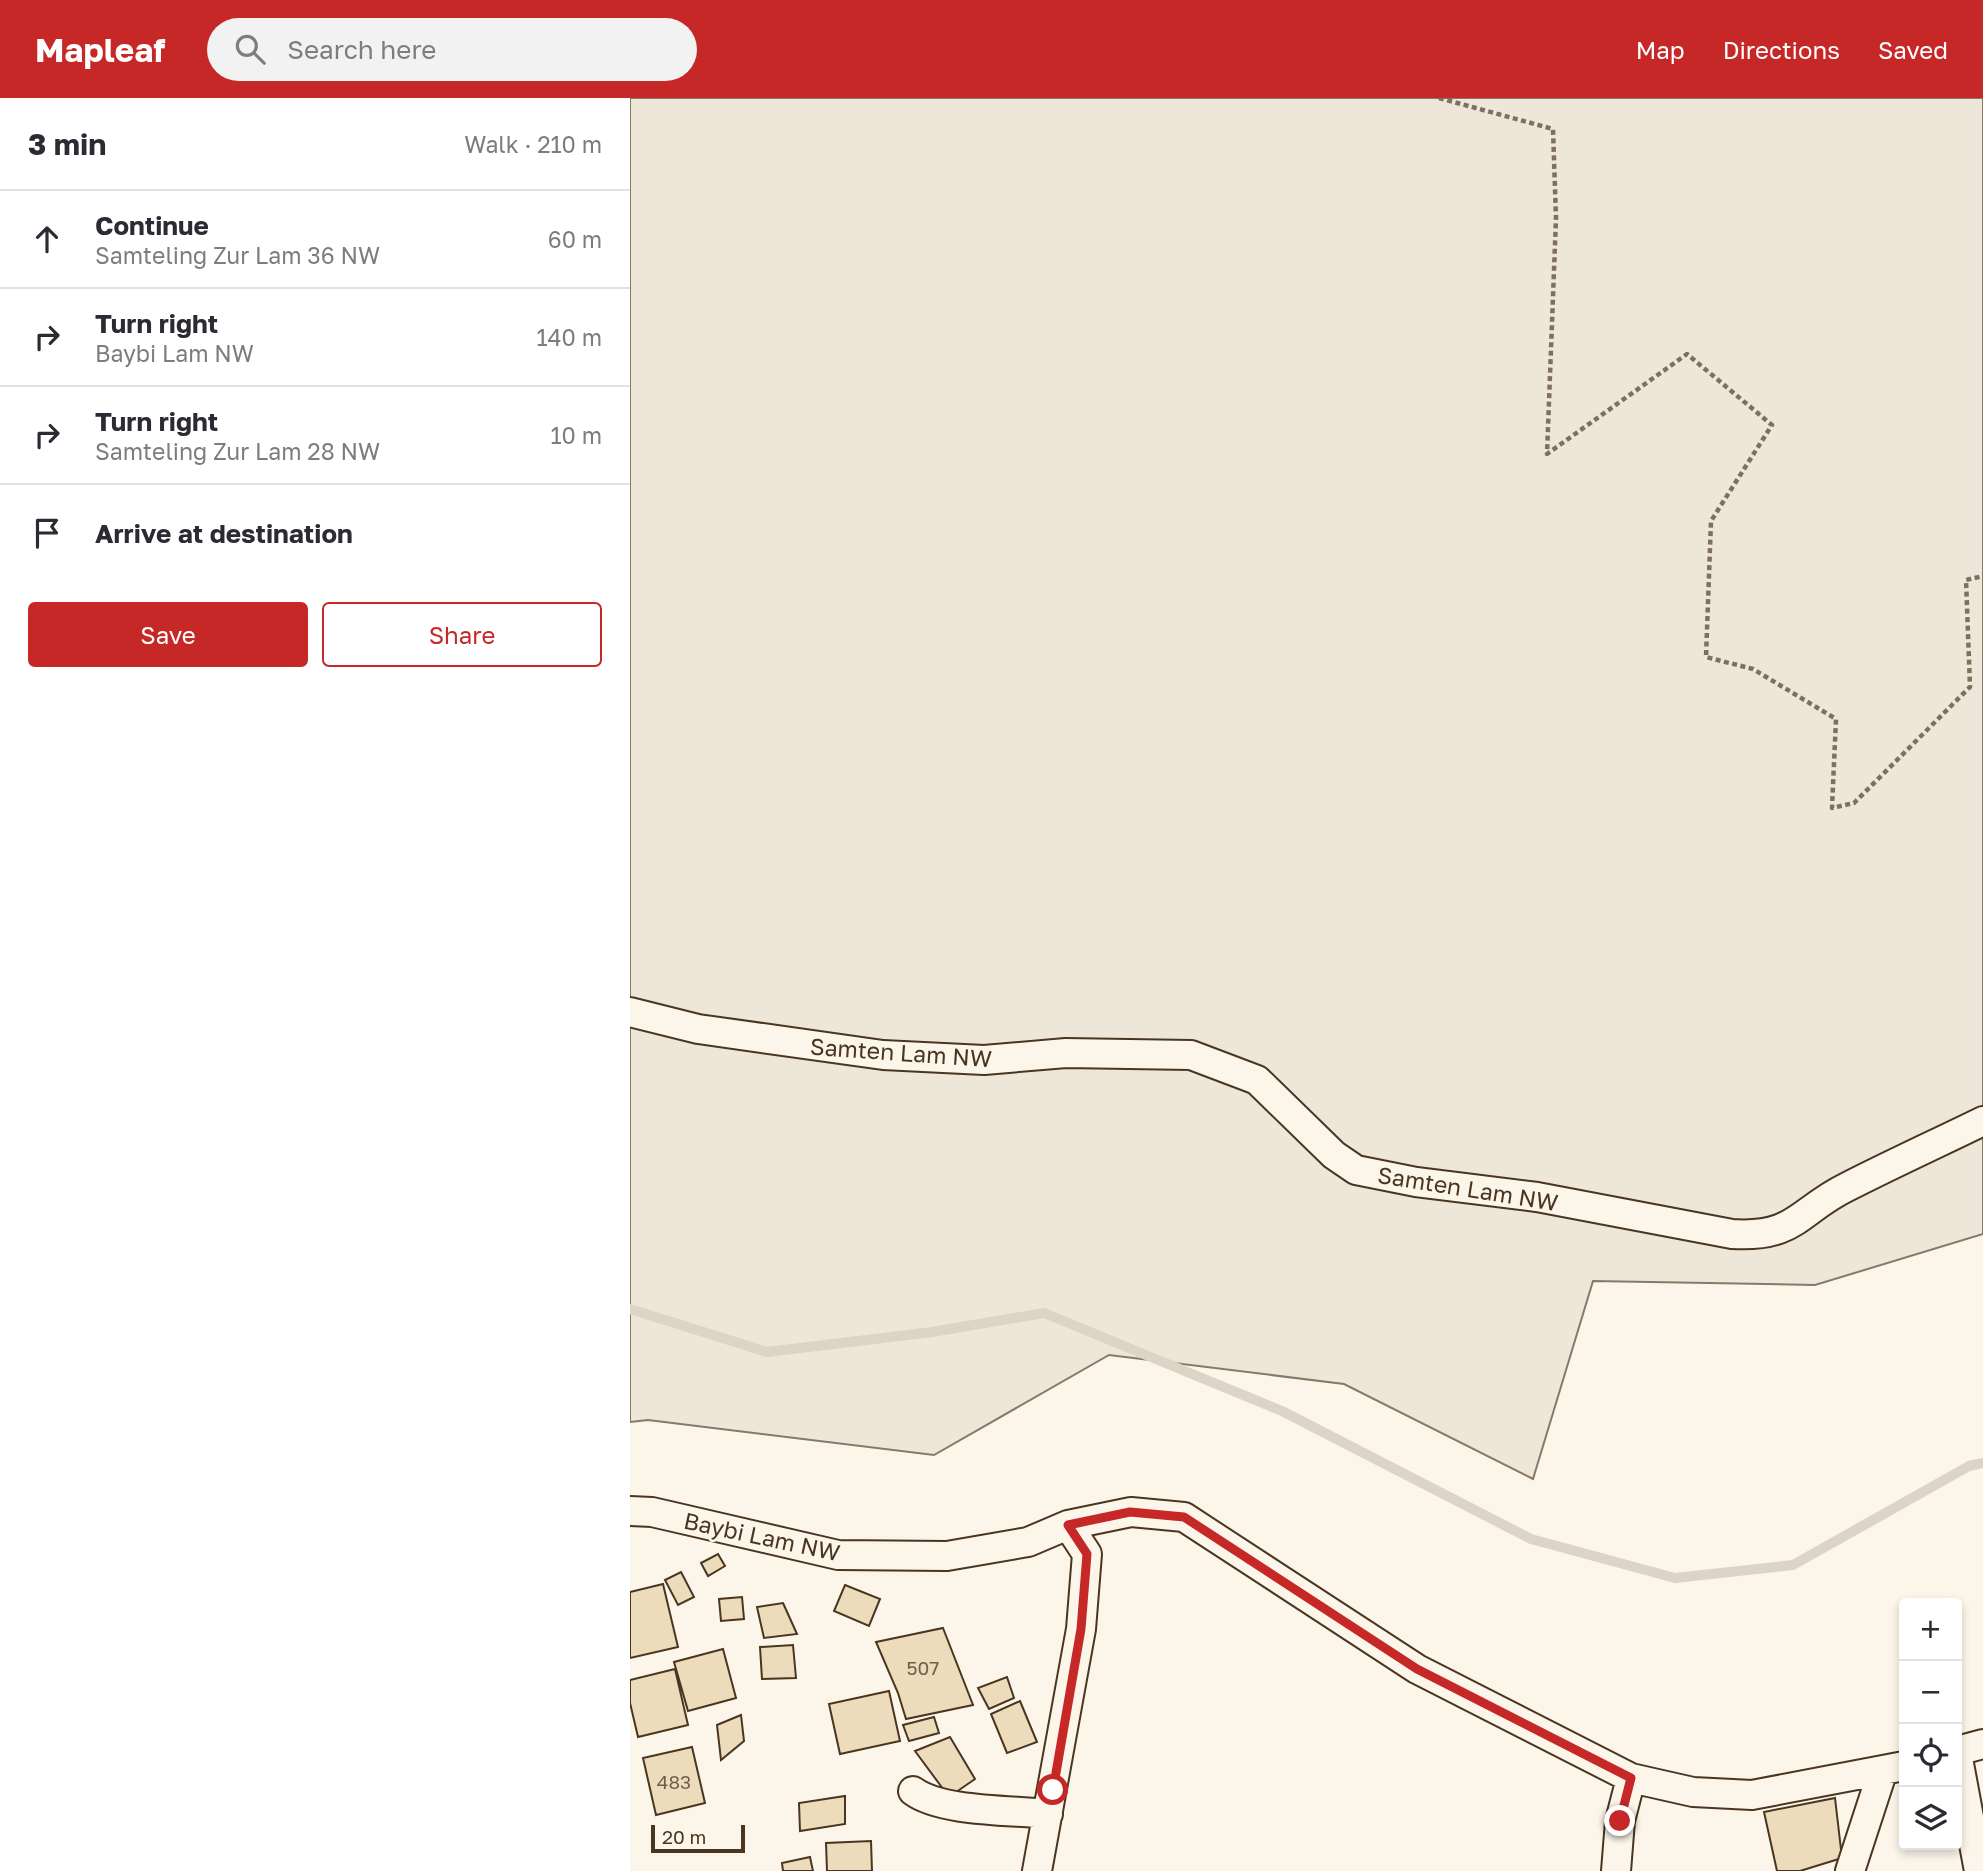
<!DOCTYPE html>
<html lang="en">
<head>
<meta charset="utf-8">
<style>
  body { margin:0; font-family:"Golos Text",sans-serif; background:#f2f2f3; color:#2b2b33 }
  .controls { position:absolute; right:21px; bottom:21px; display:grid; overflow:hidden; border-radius:7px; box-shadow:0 4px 10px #0003 }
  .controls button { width:63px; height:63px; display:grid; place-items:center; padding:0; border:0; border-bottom:2px solid #e1e1e2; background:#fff; color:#2b2b33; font:35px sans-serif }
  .scale { position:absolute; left:21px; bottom:18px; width:94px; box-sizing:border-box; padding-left:7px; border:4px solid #4a3520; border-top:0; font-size:19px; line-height:24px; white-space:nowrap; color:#4a3520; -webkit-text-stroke:5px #fbf6e9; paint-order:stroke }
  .stop { position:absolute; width:21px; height:21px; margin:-16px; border:5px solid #c62828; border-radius:50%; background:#fff }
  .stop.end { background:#c62828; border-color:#fff; box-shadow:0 2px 7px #0008 }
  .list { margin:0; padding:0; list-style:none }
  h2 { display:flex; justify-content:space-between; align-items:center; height:91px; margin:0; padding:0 28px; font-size:30px }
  h2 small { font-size:23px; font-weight:400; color:#7c7c81 }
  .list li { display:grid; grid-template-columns:46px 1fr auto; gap:21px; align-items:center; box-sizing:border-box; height:98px; padding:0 28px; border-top:2px solid #e1e1e2 }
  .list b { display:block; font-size:26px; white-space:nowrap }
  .list p { margin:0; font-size:23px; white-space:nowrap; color:#7c7c81 }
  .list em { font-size:23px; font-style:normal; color:#7c7c81 }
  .actions { display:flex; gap:14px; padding:21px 28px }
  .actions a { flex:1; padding:16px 0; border:2px solid #c62828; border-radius:7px; text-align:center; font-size:24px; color:#c62828 }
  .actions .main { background:#c62828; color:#fff }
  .icon { flex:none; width:38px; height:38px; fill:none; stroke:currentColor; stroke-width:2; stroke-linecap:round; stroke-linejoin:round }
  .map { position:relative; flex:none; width:1353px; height:1773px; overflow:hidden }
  header { display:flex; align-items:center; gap:42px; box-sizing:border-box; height:98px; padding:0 35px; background:#c62828; color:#fff }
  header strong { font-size:33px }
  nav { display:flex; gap:38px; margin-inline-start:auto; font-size:24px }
  .search { width:490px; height:63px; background:#f2f2f3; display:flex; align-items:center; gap:18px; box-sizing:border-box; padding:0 24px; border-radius:38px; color:#7c7c81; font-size:26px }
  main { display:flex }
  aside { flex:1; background:#fff }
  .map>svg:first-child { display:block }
</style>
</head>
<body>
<header>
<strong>Mapleaf</strong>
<div class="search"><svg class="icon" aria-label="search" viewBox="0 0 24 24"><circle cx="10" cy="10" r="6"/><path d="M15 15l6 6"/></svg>Search here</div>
<nav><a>Map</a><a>Directions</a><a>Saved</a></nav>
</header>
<main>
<aside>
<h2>3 min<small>Walk · 210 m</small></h2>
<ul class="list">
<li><svg class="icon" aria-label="ahead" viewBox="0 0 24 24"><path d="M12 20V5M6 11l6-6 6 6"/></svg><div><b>Continue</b><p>Samteling Zur Lam 36 NW</p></div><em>60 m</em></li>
<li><svg class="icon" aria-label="right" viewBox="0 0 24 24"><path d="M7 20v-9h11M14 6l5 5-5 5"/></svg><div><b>Turn right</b><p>Baybi Lam NW</p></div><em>140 m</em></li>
<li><svg class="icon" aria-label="right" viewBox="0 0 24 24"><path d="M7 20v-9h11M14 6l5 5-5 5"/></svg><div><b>Turn right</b><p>Samteling Zur Lam 28 NW</p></div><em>10 m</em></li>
<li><svg class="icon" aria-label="arrive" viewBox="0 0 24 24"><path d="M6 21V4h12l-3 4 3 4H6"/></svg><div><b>Arrive at destination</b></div></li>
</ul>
<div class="actions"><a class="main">Save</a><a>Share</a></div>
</aside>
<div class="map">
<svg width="1353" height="1773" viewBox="0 0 1353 1773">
  <rect width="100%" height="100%" fill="#fbf6e9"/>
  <!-- green -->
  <path fill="#ede6d9" stroke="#887966" stroke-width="2" d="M0 0H1353V1136L1185 1187 963 1183 903 1381 714 1286 479 1257 304 1357 18 1322 0 1324Z"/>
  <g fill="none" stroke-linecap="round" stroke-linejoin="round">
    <!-- stream -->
    <path stroke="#dcd4c6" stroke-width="10" d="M0 1211 137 1254 302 1234 414 1215 652 1313 901 1441 1045 1480 1163 1467 1339 1368 1353 1365"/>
  </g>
  <!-- building -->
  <path fill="#ecdcbc" stroke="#4a3520" stroke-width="2" d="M88 1456 95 1468 78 1478 71 1465Z
    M51 1474 64 1499 48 1507 35 1482Z
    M33 1486 48 1549 0 1560V1494Z
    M215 1487 250 1501 239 1528 204 1513Z
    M112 1499 114 1521 91 1523 89 1501Z
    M153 1505 167 1536 134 1540 127 1509Z
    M313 1530 343 1607 276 1621 268 1595 246 1544Z
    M163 1547 166 1580 132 1581 130 1549Z
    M93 1551 106 1600 58 1613 44 1564Z
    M45 1571 58 1627 8 1639 0 1605V1582Z
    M377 1579 384 1600 359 1611 348 1590Z
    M259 1593 270 1643 210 1656 199 1606Z
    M390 1603 407 1644 377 1655 361 1616Z
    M111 1617 114 1643 91 1662 87 1627Z
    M304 1619 309 1635 279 1643 273 1627Z
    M320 1639 345 1681 319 1699 285 1653Z
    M62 1649 75 1705 26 1717 13 1660Z
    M215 1698V1726L170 1733 169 1705Z
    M1205 1700 1212 1760 1170 1773H1147L1134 1714Z
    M241 1743 242 1773H197L196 1745Z
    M180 1759 183 1773H153L152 1765Z"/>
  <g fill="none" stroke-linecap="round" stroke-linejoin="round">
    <!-- minor casing -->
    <g stroke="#4a3520" stroke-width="32">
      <path id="minor" d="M0 914 68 931 253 957 354 962 436 955 561 957 627 982 704 1057 726 1072 786 1084 907 1099 1102 1136C1166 1140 1168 1113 1217 1089 1262 1066 1308 1045 1353 1023
        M0 1413 22 1414 208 1457 317 1458 398 1444 438 1427 501 1414 554 1419 787 1571 1001 1680 1063 1694 1122 1697 1274 1668
        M1327 1653 1353 1646
        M1327 1655 1349 1773
        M283 1693C311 1714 382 1712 418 1716
        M407 1773 451 1531 457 1456 438 1427
        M986 1773 990 1723 1001 1680
        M1220 1773 1252 1675"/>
    </g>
    <!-- path -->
    <path stroke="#7f6f5c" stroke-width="4.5" stroke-dasharray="5 3.5" stroke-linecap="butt" d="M809 0 923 31 926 120 917 356 1057 256 1142 327 1081 423 1076 559 1123 571 1206 621 1202 710 1224 705 1340 589 1336 482 1353 478"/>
    <!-- minor -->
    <use href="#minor" stroke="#fbf6e9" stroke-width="28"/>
  </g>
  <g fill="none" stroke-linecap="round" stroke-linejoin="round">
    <!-- route -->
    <path stroke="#c62828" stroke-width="9" d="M423 1692 451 1531 457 1456 438 1427 500 1414 554 1419 787 1571 1001 1680 990 1723"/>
  </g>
  <g text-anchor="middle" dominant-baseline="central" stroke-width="5" stroke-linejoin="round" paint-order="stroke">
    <!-- number labels -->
    <g font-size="19" fill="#725f47">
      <text x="293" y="1569">507</text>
      <text x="44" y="1683">483</text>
    </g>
    <!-- street labels -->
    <g font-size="23" fill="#4a3520" stroke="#fbf6e9">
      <text transform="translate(271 954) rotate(4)">Samten Lam NW</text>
      <text transform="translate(838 1090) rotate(9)">Samten Lam NW</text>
      <text transform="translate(132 1438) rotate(12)">Baybi Lam NW</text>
    </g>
  </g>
</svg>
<div class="controls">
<button>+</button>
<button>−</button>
<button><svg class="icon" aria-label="locate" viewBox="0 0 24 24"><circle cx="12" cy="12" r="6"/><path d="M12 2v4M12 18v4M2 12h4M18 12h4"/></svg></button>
<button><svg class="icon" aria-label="layers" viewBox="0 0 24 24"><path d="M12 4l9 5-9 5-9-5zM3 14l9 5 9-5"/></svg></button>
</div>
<div class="scale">20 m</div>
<div class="stop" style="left:423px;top:1692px"></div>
<div class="stop end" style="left:990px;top:1723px"></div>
</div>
</main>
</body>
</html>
